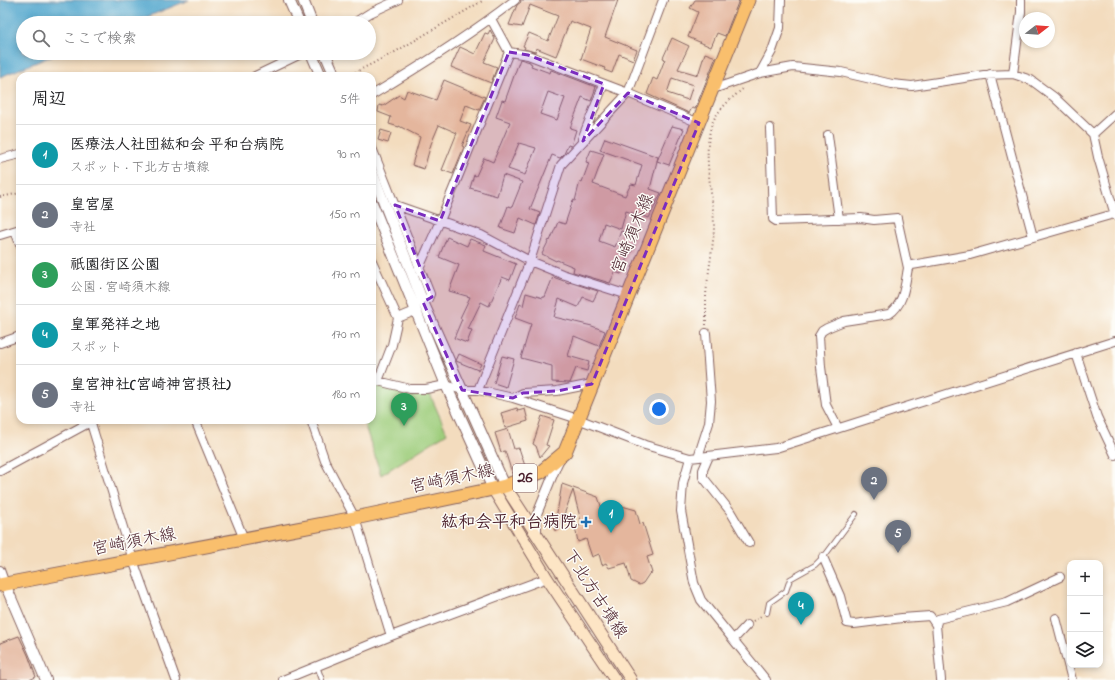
<!DOCTYPE html>
<html lang="ja">
<head>
<meta charset="utf-8">
<style>
  body { margin:0; font-family:"Indie Flower","Klee One",sans-serif; background:#f6f6f6; color:#202124 }
  .controls { position:absolute; right:12px; bottom:12px; display:grid; overflow:hidden; border-radius:8px; box-shadow:0 2px 6px #0003 }
  .controls button { width:36px; height:36px; display:grid; place-items:center; padding:0; border:0; border-bottom:1px solid #e0e0e0; background:#fff; color:#202124; font:20px sans-serif }
  .compass { position:absolute; left:1019px; top:12px; width:36px; height:36px; border-radius:50%; background:#fff; box-shadow:0 2px 6px #0003; rotate:73deg }
  .you { position:absolute; left:659px; top:409px; width:14px; height:14px; margin:-10px; border:3px solid #fff; border-radius:50%; background:#1a73e8; box-shadow:0 0 0 6px #1a73e833 }
  .badge { display:grid; place-items:center; width:26px; height:26px; border-radius:50%; background:#ea580c; color:#fff; font-size:13px; font-weight:700 }
  .pin { position:absolute; translate:-50% -33px; filter:drop-shadow(0 1px 2px #0008) }
  .pin::after { content:''; position:absolute; top:21px; width:14px; height:12px; background:inherit; clip-path:polygon(0 0,100% 0,50% 100%) }
  .list { margin:0; padding:0; list-style:none }
  h2 { display:flex; justify-content:space-between; align-items:center; height:52px; margin:0; padding:0 16px; font-size:17px }
  h2 small { font-size:13px; font-weight:400; color:#757577 }
  .list li { display:grid; grid-template-columns:26px 1fr auto; gap:12px; align-items:center; box-sizing:border-box; height:60px; padding:0 16px; border-top:1px solid #e0e0e0 }
  .list b { display:block; font-size:15px; white-space:nowrap }
  .list p { margin:0; font-size:13px; white-space:nowrap; color:#757577 }
  .list em { font-size:13px; font-style:normal; color:#757577 }
  .icon { flex:none; width:22px; height:22px; fill:none; stroke:currentColor; stroke-width:2; stroke-linecap:round; stroke-linejoin:round }
  .map { position:relative; flex:none; width:1115px; height:680px; overflow:hidden }
  .search { position:absolute; background:#fff; box-shadow:0 2px 6px #0003; left:16px; top:16px; width:360px; height:44px; display:flex; align-items:center; gap:10px; box-sizing:border-box; padding:0 14px; border-radius:22px; color:#757577; font-size:15px }
  .panel { position:absolute; background:#fff; box-shadow:0 2px 6px #0003; left:16px; top:72px; width:360px; height:352px; border-radius:12px }
  .map>svg:first-child { display:block }
</style>
</head>
<body>
<div class="map">
<svg width="1115" height="680" viewBox="0 0 1115 680">
  <rect width="100%" height="100%" fill="#fdfcf7"/>
  <filter id="ink" filterUnits="userSpaceOnUse"><feTurbulence type="fractalNoise" baseFrequency=".025" numOctaves="2"/><feDisplacementMap in="SourceGraphic" scale="8" xChannelSelector="R" yChannelSelector="G"/><feConvolveMatrix kernelMatrix="1 2 1 2 8 2 1 2 1" color-interpolation-filters="sRGB"/></filter>
  <filter id="wash" filterUnits="userSpaceOnUse"><feTurbulence type="fractalNoise" baseFrequency=".012" numOctaves="4" result="noise"/><feDisplacementMap in="SourceGraphic" scale="16" xChannelSelector="R" yChannelSelector="G"/><feGaussianBlur stdDeviation="0.9" result="paint"/><feColorMatrix in="noise" values="0 0 0 0 0 0 0 0 0 0 0 0 0 0 0 0 0 1.4 0 .05"/><feComposite in="paint" operator="in"/></filter>
  <g filter="url(#wash)">
    <rect width="100%" height="100%" fill="#f3dcbe"/>
    <!-- green -->
    <path fill="#9ecd7b" stroke="#747653" d="M372 385 406 391 429 392 447 433 381 475 363 420H372Z"/>
    <!-- water -->
    <path fill="#52a7ce" stroke="#4e637c" d="M0 0H189L132 23H23V53H59L0 77Z"/>
    <g id="blocks">
      <!-- building -->
      <path fill="#e4b69d" fill-rule="evenodd" d="M520 0H618L605 37 637 50 633 60 619 54 612 73 604 70 605 68 581 59 591 29 570 21 556 56 536 48 535 52 524 49 525 47 523 46 529 33 548 41 558 16 530 5 522 27 509 25 517 5 521 2Z
        M695 0H739L725 36 717 33 711 47 688 37 698 12 690 8Z
        M490 30 495 39 484 62 497 67 491 83 451 67 460 47 475 54 485 33 488 34Z
        M672 38 689 46 678 69 698 75 705 53 716 57 695 109 692 108 689 113 647 94 653 78 657 80 665 59 663 58ZM672 78 693 85 688 100 667 93Z
        M520 59 530 62V63L532 64 531 66 550 73 551 70 596 87 591 101 582 97 570 128 576 130 571 146 568 145 564 154 560 158 552 155 530 209 540 213 536 225 520 218 515 233 500 228 508 206 512 207 522 182 503 175 497 196 470 188 474 175 476 176 484 158 493 162 510 122 496 117 502 100 505 101ZM548 92 565 98 557 120 540 114ZM519 143 536 148 525 175 508 169Z
        M444 80 485 97 479 110 466 105 460 121 471 125 462 146 464 147 453 174 442 170 457 133 439 125 431 144 424 169 412 165 420 137 399 126V127L389 124 391 117 378 112 379 105 383 106 399 95 404 98 407 90 436 100Z
        M672 126 684 129 669 165 657 161 650 189 661 193 649 218 626 211 621 229 604 223 599 241 615 247 621 231 637 237 631 253 629 252 621 274 615 272 610 283 573 272 574 267 557 260 556 261 542 254 549 240 550 241 558 222 565 224 573 200 575 201 580 181 582 182 589 163 586 162 591 150 604 154 593 184 625 196 631 184 636 185 642 165 600 150 605 138 658 157 657 161Z
        M381 130 391 133 388 143 378 140Z
        M447 237 467 246 470 239 486 245 484 251 516 264 510 280 502 277 489 306 481 302 468 329 472 330 467 343 454 338 462 319 460 318 470 297 449 291 459 265 439 257Z
        M553 277 569 283V282L598 291 593 301 583 297 578 307 559 299 554 317 592 326 605 331 599 346 574 336 568 356 589 362 587 371 576 368 570 383 552 382V366L521 358 531 324 515 318 520 304 523 306 526 293 543 298V297H545Z
        M459 354 481 364 478 370 456 361Z
        M502 356 514 359 506 387 494 383Z
        M517 408 518 411 525 409 528 421 505 428 501 413Z
        M542 416 554 420 546 445 549 446 540 457 536 446 533 444Z
        M508 429 514 449 519 448 526 469 512 473 505 451 501 452 495 433Z
        M562 484 598 497 603 512 622 506 636 510 640 524 643 523 653 555 647 557 652 573 649 574 643 583 639 585 631 581 626 563 609 568 606 563 602 565 599 554 592 557 586 539 578 542 575 527 582 525 573 490 558 531 554 530Z
        M19 636 28 655 36 677 29 680H0V643Z"/>
    </g>
  </g>
  <g filter="url(#ink)">
    <use href="#blocks" fill-opacity="0" stroke="#85615e" stroke-width="1"/>
    <g fill="none" stroke-linecap="round" stroke-linejoin="round">
      <!-- service casing -->
      <g stroke="#85615e" stroke-width="6">
        <path id="service" d="M767 613 769 603 786 591 790 579 815 565 826 554 856 514
          M317 666 322 680"/>
      </g>
      <!-- minor casing -->
      <g stroke="#85615e" stroke-width="10">
        <path id="minor" d="M491 19 509 52
          M354 23 370 13 398 0
          M509 52 528 55 628 93 699 123
          M760 73 772 51 780 28 781 0
          M990 74 1033 237
          M1013 74 1021 12V0
          M255 76 303 53
          M713 89 760 73 793 67 841 72 892 84 912 86 984 75 1013 74 1031 80 1054 97 1093 134 1098 157 1115 215
          M372 95C421 66 470 35 515 0
          M770 128 773 219 776 221 861 218 874 220 897 218 908 268
          M1093 134 1115 114
          M828 135 839 219
          M582 139 604 84
          M372 148 430 294 428 299 423 302
          M0 159 20 154
          M395 205 481 235 530 261 562 274 628 295
          M15 231 20 244
          M0 235 20 229
          M372 261 398 318 392 345 378 381
          M419 268 440 221 509 52
          M398 318 415 311
          M0 343 20 336
          M1076 353 1097 417 1115 455
          M372 381H378L410 389H426L446 385 462 390H478L513 398 523 393 557 391 592 384
          M478 390 530 261 561 165 628 93 663 0
          M513 398 578 419 645 445 690 458 717 455 776 448 1115 341
          M90 420 133 560 176 680
          M195 420 244 539
          M311 420 325 461 355 518 391 636
          M838 428 826 405 821 367 819 336 822 331 827 328 844 321 889 314C904 305 905 284 908 268L912 265 970 255 1114 214
          M709 456 703 470V477L730 511 749 543
          M698 457 709 423 711 401 706 333
          M690 458 683 483 681 511 694 583 701 600 766 680
          M0 471 94 420
          M537 535V514L557 465 560 459
          M823 557 840 596 847 623 854 624 902 618 930 616 936 625 941 680
          M0 570 5 584
          M1056 618 1072 680
          M936 625 938 619 1007 602 1060 577
          M734 639 747 625
          M283 680 391 636 547 578"/>
      </g>
      <!-- tertiary casing -->
      <g stroke="#85615e" stroke-width="12">
        <path id="tertiary" d="M289 0 299 23
          M303 0 312 23
          M311 53 321 76
          M325 53 335 76
          M372 172 423 302 505 486
          M372 203 446 385 493 489
          M5 584 46 680"/>
      </g>
      <!-- secondary casing -->
      <g stroke="#85615e" stroke-width="13">
        <path id="secondary" d="M505 486 631 680
          M493 489 547 578 615 680"/>
      </g>
      <!-- primary casing -->
      <g stroke="#85615e" stroke-width="15">
        <path id="primary" d="M0 585 355 518 493 489 505 486 541 472 565 452 748 0"/>
      </g>
      <!-- path -->
      <path stroke="#85615e" stroke-width="2" stroke-dasharray="1 3" stroke-linecap="butt" d="M348 76 395 52 484 0
        M0 197 20 193
        M706 325C706 315 706 305 706 295 708 272 713 250 714 228 714 195 702 159 711 127 715 111 732 98 744 88
        M753 621 761 616"/>
      <!-- service -->
      <use href="#service" stroke="#fff" stroke-width="4"/>
      <!-- minor -->
      <use href="#minor" stroke="#fff" stroke-width="8"/>
      <!-- tertiary -->
      <use href="#tertiary" stroke="#fff" stroke-width="10"/>
      <!-- secondary -->
      <use href="#secondary" stroke="#fde5c5" stroke-width="11"/>
      <!-- primary -->
      <use href="#primary" stroke="#f9bf6d" stroke-width="13"/>
    </g>
  </g>
  <!-- marked area -->
  <path fill="#7b2cbf" fill-opacity="0.2" stroke="#7b2cbf" stroke-width="3" stroke-dasharray="8 5" stroke-linejoin="round" d="M509 52 528 55 604 84 583 141 628 93 699 123 592 384 557 391 523 393 513 398 462 390 423 302 432 297 395 205 440 221Z"/>
  <!-- markers -->
  <path fill="#1f6fb2" stroke="#fdfcf7" stroke-width="1.5" d="M584 516h4v4h4v4h-4v4h-4v-4h-4v-4h4z"/>
  <g text-anchor="middle" dominant-baseline="central" stroke-width="3" stroke-linejoin="round" paint-order="stroke">
    <!-- shield labels -->
    <rect fill="#fdfcf7" stroke="#806168" stroke-width="1" x="513" y="464" width="24" height="28" rx="3"/>
    <g font-size="16" font-weight="bold" fill="#4a1f2b">
      <text x="525" y="478">26</text>
    </g>
    <!-- street labels -->
    <g font-size="17" fill="#4a1f2b" stroke="#fdfcf7">
      <text transform="translate(633 234) rotate(-68)">宮崎須木線</text>
      <text transform="translate(452 479) rotate(-12)">宮崎須木線</text>
      <text transform="translate(134 542) rotate(-11)">宮崎須木線</text>
      <text transform="translate(595 594) rotate(57)">下北方古墳線</text>
    </g>
    <!-- poi labels -->
    <g font-size="17" font-weight="bold" fill="#4a1f2b" stroke="#fdfcf7" text-anchor="end">
      <text x="577" y="522">紘和会平和台病院</text>
    </g>
  </g>
</svg>
<div class="controls">
<button>+</button>
<button>−</button>
<button><svg class="icon" aria-label="layers" viewBox="0 0 24 24"><path d="M12 4l9 5-9 5-9-5zM3 14l9 5 9-5"/></svg></button>
</div>
<svg class="compass" viewBox="-18 -18 36 36"><path d="M0-13l5 13h-10z" fill="#e53935"/><path d="M0 13l5-13h-10z" fill="#757577"/></svg>
<div class="you"></div>
<div class="pin badge" style="left:611px;top:533px;background:#0f9aa8">1</div>
<div class="pin badge" style="left:874px;top:500px;background:#6b7280">2</div>
<div class="pin badge" style="left:404px;top:426px;background:#2e9e5b">3</div>
<div class="pin badge" style="left:801px;top:625px;background:#0f9aa8">4</div>
<div class="pin badge" style="left:898px;top:553px;background:#6b7280">5</div>
<div class="search"><svg class="icon" aria-label="search" viewBox="0 0 24 24"><circle cx="10" cy="10" r="6"/><path d="M15 15l6 6"/></svg>ここで検索</div>
<section class="panel">
<h2>周辺<small>5件</small></h2>
<ul class="list">
<li><span class="badge" style="background:#0f9aa8">1</span><div><b>医療法人社団紘和会 平和台病院</b><p>スポット · 下北方古墳線</p></div><em>90 m</em></li>
<li><span class="badge" style="background:#6b7280">2</span><div><b>皇宮屋</b><p>寺社</p></div><em>150 m</em></li>
<li><span class="badge" style="background:#2e9e5b">3</span><div><b>祇園街区公園</b><p>公園 · 宮崎須木線</p></div><em>170 m</em></li>
<li><span class="badge" style="background:#0f9aa8">4</span><div><b>皇軍発祥之地</b><p>スポット</p></div><em>170 m</em></li>
<li><span class="badge" style="background:#6b7280">5</span><div><b>皇宮神社(宮崎神宮摂社)</b><p>寺社</p></div><em>180 m</em></li>
</ul>
</section>
</div>
</body>
</html>
